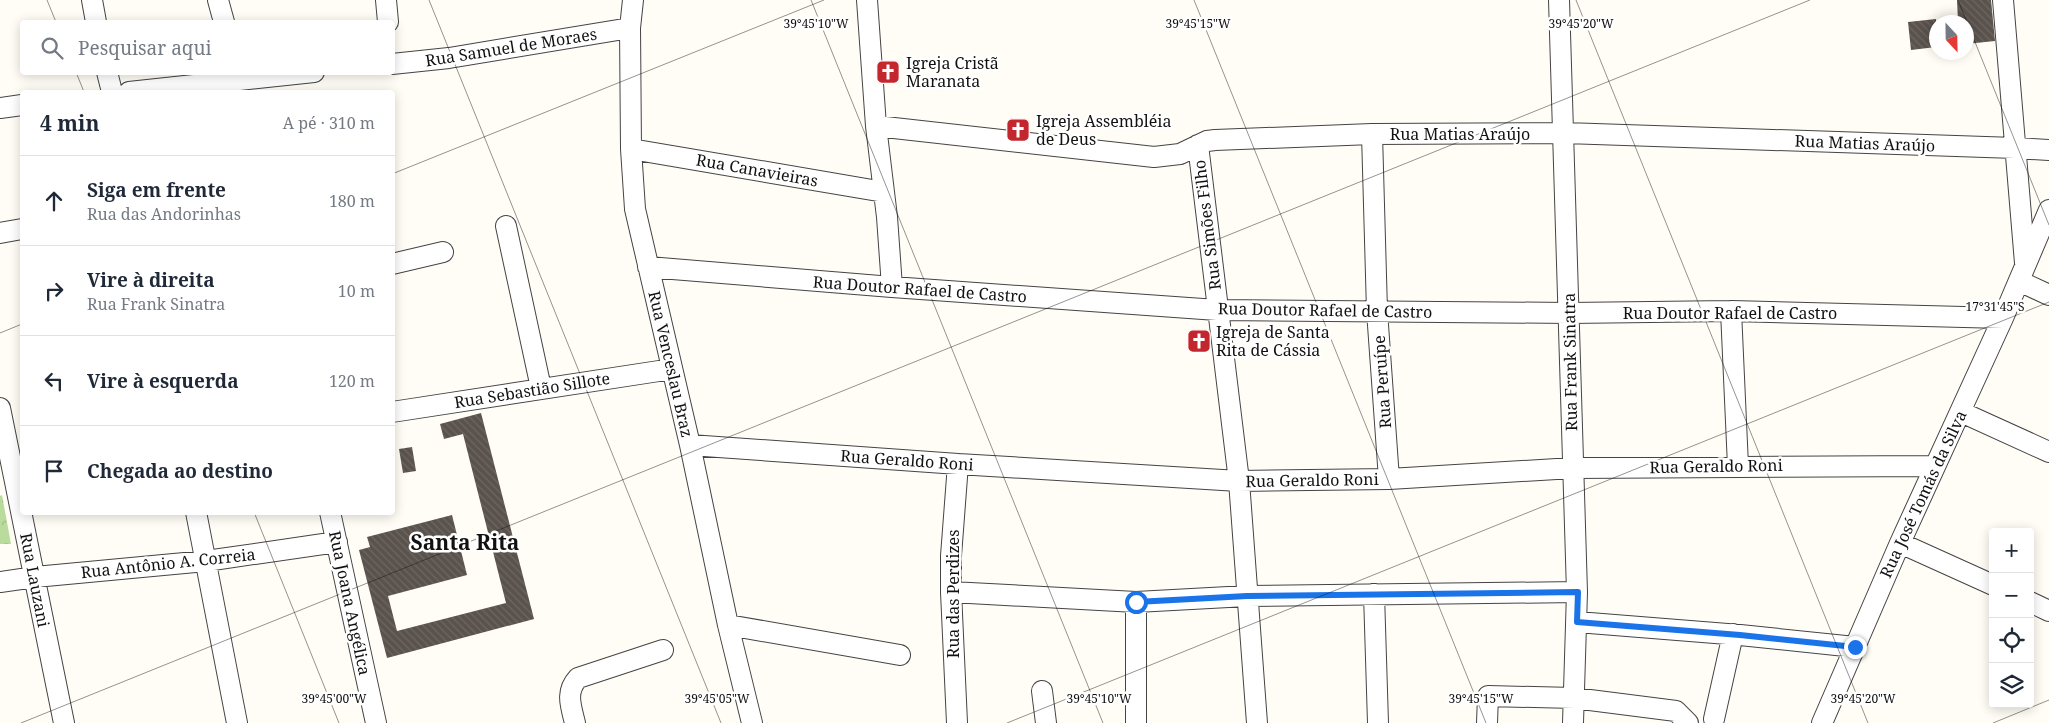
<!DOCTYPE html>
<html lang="pt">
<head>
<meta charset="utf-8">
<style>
  body { margin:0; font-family:"Noto Serif",serif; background:#f2f2f3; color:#1f2937 }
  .controls { position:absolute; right:15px; bottom:15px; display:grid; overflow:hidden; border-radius:5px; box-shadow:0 2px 12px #0003 }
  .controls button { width:45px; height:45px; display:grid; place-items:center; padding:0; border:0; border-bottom:1px solid #e0e1e3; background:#fff; color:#1f2937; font:25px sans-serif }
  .compass { position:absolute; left:1929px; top:15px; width:45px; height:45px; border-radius:50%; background:#fff; box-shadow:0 2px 12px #0003; rotate:158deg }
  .stop { position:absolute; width:15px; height:15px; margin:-11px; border:4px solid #1a73e8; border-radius:50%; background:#fff }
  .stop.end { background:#1a73e8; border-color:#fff; box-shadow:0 1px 5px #0008 }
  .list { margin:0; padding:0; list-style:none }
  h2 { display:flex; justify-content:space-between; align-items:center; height:65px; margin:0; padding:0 20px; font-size:21px }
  h2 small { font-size:16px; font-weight:400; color:#747a83 }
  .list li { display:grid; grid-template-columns:32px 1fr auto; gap:15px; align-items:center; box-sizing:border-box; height:90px; padding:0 20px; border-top:1px solid #e0e1e3 }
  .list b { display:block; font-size:19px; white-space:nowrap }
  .list p { margin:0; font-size:16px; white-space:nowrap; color:#747a83 }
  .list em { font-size:16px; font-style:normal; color:#747a83 }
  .icon { flex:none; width:28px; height:28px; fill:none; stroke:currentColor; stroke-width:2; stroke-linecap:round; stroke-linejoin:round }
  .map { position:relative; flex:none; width:2049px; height:723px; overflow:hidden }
  .search { position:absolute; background:#fff; box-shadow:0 2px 12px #0003; left:20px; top:20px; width:375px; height:55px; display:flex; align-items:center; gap:12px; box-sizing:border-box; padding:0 18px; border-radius:5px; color:#747a83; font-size:19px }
  .panel { position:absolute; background:#fff; box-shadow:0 2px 12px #0003; left:20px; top:90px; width:375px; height:425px; border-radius:5px }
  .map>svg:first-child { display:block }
</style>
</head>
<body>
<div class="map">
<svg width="2049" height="723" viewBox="0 0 2049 723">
  <defs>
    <pattern id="forest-crowns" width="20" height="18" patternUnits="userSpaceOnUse" patternTransform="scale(1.25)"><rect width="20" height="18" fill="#b9dc9c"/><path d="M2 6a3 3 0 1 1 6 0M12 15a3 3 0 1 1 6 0" fill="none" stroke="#9ebc85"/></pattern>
    <pattern id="building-back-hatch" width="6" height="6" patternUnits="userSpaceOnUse" patternTransform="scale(1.25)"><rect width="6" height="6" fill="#5a524d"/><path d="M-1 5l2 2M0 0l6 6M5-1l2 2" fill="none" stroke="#6d6662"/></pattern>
  </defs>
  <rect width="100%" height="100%" fill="#fffdf5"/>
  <!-- forest -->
  <path fill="url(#forest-crowns)" d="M2 495 11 544H0V496Z"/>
  <!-- building -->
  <path fill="url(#building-back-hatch)" d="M1957 0H1991L1995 41 1966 44V22H1958Z
    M1936 19V47L1911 50 1908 22Z
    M481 413 534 619 387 658 359 550 370 547 367 537 452 515 467 575 388 596 397 631 506 603 463 434 444 439 440 424Z
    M412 447 416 471 403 473 399 449Z"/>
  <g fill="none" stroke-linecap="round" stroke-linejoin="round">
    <!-- minor casing -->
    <g stroke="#444" stroke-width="22">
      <path id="minor" d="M92 0 96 22
        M218 0 224 22
        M386 0 388 22
        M633 0 630 28 631 149 635 209 690 445 728 625 752 723
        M867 0 876 126 887 217 892 287
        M1559 0 1577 592 1573 723
        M2003 0 2025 263
        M392 64 449 58 630 28
        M107 72 112 92
        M129 92 314 72
        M0 108 22 105
        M876 126 1154 157 1180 154 1207 141 1215 140 1372 134 1565 133 2015 148 2049 150
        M1372 134 1377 311 1389 479
        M1198 145 1239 481 1257 723
        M631 149 884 192
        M506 226 541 388
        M0 233 22 229
        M392 264 443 252
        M648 267 892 287 1217 310 1569 313 1731 311 2003 318
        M2019 281 2049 295
        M1731 311 1738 466
        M0 408 64 723
        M392 412 672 369
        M1961 412 2049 452
        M690 445 958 464 1239 481 1389 479 1573 468 1935 466
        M196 512 237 723
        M330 512 376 723
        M1900 543 1993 585
        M0 582 35 577 206 561 337 542
        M951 592 1136 602 1247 596 1577 592
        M1374 594 1378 723
        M1136 602V723
        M2030 602 2049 611
        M1577 622 1740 635 1855 647
        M728 625 900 655
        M1042 691 1046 723
        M1714 719 1733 634
        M575 723C571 706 565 692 578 678L663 650
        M957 723 951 592V556L958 464
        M1487 723 1488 696 1574 698 1676 711 1688 723
        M1822 723 1900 543 2003 318 2049 210"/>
    </g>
    <!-- minor -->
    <use href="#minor" stroke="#fff" stroke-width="20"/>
  </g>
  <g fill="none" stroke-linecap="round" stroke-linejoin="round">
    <!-- route -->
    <path stroke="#1a73e8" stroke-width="6" d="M1136 602 1247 596 1578 592 1577 622 1740 635 1855 647"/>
  </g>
  <!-- ticks -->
  <path fill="none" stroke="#111" stroke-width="1" stroke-opacity="0.45" d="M47 0 56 22M429 0 721 723M811 0 1103 723M1194 0 1486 723M1576 0 1868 723M1958 0 2049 225M76 72 84 92M392 174 824 0M0 333 22 324M254 512 339 723M21 723 1810 0M1007 723 2049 302M1993 723 2049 700"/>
  <!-- icons -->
  <defs>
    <g id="church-square" transform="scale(1.25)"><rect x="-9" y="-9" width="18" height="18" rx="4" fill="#c4262e" stroke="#fff"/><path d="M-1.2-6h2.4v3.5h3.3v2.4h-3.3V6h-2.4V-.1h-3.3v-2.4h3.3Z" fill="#fff"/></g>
  </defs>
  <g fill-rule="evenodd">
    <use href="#church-square" x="888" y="72"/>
    <use href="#church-square" x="1018" y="130"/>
    <use href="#church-square" x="1199" y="341"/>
  </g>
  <g text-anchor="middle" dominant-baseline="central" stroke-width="5" stroke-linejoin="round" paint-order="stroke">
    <!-- street labels -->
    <g font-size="16" fill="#111" stroke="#fff">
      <text transform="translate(511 47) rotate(-9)">Rua Samuel de Moraes</text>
      <text x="1460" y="134">Rua Matias Araújo</text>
      <text transform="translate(1865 143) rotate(2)">Rua Matias Araújo</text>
      <text transform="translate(757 170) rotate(10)">Rua Canavieiras</text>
      <text transform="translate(1207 225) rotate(-97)">Rua Simões Filho</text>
      <text transform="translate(920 289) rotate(4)">Rua Doutor Rafael de Castro</text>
      <text transform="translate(1325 310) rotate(1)">Rua Doutor Rafael de Castro</text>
      <text x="1730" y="313">Rua Doutor Rafael de Castro</text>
      <text transform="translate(1570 362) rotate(-91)">Rua Frank Sinatra</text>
      <text transform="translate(671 364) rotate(77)">Rua Venceslau Braz</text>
      <text transform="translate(1382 382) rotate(-94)">Rua Peruípe</text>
      <text transform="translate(532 390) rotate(-9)">Rua Sebastião Sillote</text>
      <text transform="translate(907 460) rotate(4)">Rua Geraldo Roni</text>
      <text transform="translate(1716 466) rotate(-1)">Rua Geraldo Roni</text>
      <text transform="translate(1312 480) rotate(-1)">Rua Geraldo Roni</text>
      <text transform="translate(1923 494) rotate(-65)">Rua José Tomás da Silva</text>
      <text transform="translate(168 563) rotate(-6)">Rua Antônio A. Correia</text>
      <text transform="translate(35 580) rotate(79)">Rua Lauzani</text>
      <text transform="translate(953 594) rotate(-90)">Rua das Perdizes</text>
      <text transform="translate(350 603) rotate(78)">Rua Joana Angélica</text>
    </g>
    <!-- poi labels -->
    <g font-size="16" fill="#111" stroke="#fff" text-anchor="start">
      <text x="906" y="63">Igreja Cristã<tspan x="906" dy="18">Maranata</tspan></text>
      <text x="1036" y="121">Igreja Assembléia<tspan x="1036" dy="18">de Deus</tspan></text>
      <text x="1216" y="332">Igreja de Santa<tspan x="1216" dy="18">Rita de Cássia</tspan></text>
    </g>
    <!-- district labels -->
    <g font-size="21" font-weight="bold" fill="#111" stroke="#fff">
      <text x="465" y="542">Santa Rita</text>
    </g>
  </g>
  <g font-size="12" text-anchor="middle" fill="#111" stroke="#fff" stroke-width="5" stroke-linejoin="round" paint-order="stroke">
    <text x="816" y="28">39°45'10"W</text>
    <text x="1198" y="28">39°45'15"W</text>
    <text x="1581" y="28">39°45'20"W</text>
    <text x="1995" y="311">17°31'45"S</text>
    <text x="334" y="703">39°45'00"W</text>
    <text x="717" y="703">39°45'05"W</text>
    <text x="1099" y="703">39°45'10"W</text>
    <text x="1481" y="703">39°45'15"W</text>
    <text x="1863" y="703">39°45'20"W</text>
  </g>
</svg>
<div class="controls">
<button>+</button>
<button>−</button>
<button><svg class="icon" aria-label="locate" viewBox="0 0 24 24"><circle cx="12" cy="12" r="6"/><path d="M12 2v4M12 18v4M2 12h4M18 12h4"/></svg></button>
<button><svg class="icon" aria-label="layers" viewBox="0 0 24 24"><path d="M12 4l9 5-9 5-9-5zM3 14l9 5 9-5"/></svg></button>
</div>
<svg class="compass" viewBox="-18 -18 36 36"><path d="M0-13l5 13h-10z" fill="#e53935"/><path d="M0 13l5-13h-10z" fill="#747a83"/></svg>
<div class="stop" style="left:1136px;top:602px"></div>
<div class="stop end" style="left:1855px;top:647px"></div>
<div class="search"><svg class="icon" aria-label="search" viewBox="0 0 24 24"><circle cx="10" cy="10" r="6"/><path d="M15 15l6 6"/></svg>Pesquisar aqui</div>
<section class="panel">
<h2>4 min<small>A pé · 310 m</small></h2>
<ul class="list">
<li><svg class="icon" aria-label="ahead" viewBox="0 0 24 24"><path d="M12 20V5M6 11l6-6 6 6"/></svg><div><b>Siga em frente</b><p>Rua das Andorinhas</p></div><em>180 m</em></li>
<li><svg class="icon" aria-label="right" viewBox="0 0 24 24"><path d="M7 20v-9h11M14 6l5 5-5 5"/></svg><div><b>Vire à direita</b><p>Rua Frank Sinatra</p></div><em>10 m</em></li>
<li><svg class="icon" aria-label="left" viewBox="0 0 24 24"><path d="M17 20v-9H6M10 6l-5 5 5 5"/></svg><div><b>Vire à esquerda</b></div><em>120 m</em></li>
<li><svg class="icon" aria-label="arrive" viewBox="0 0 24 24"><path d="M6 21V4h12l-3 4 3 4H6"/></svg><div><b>Chegada ao destino</b></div></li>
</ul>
</section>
</div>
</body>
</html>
